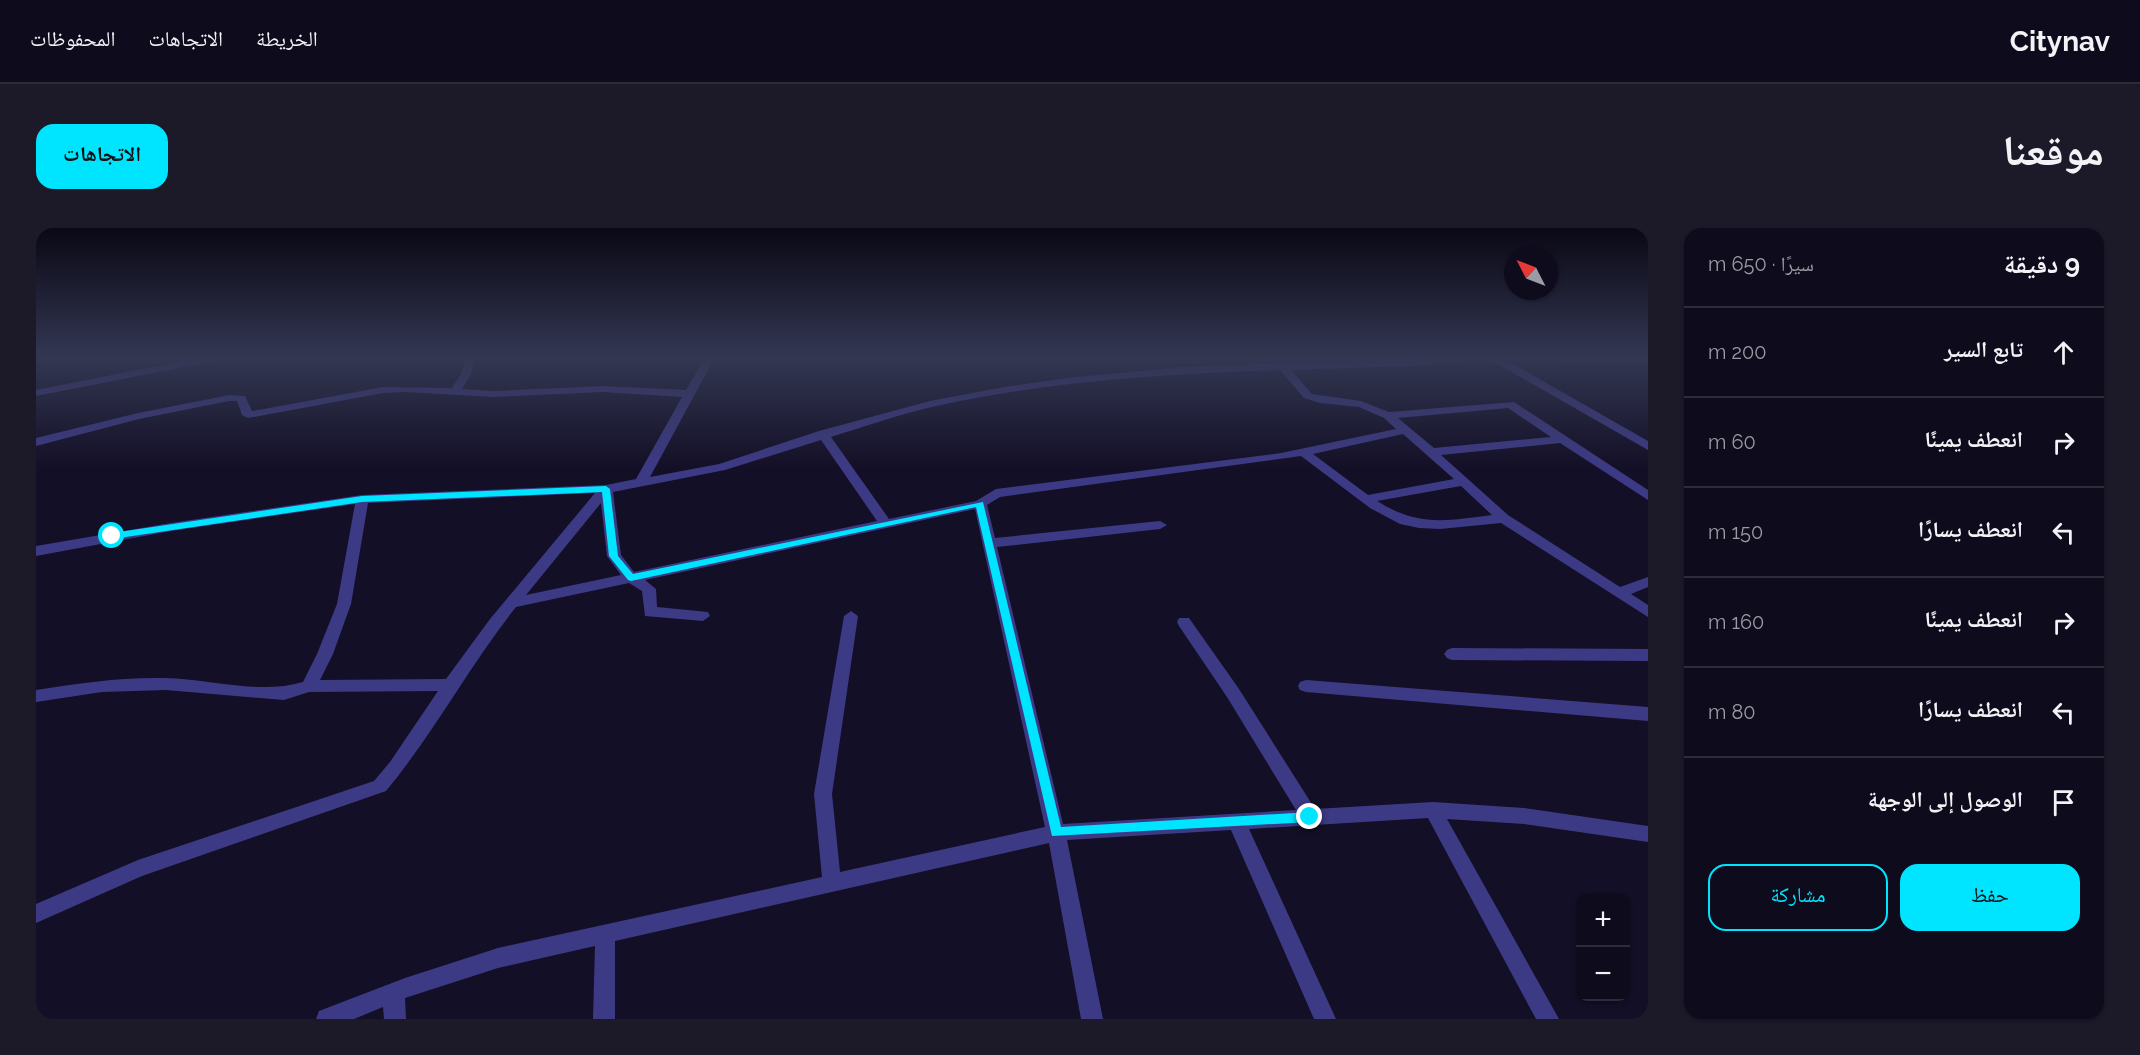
<!DOCTYPE html>
<html lang="ar">
<head>
<meta charset="utf-8">
<style>
  body { margin:0; font-family:Raleway,"Noto Naskh Arabic",sans-serif; background:#1c1929; color:#f1f3f6; direction:rtl }
  .controls { position:absolute; right:18px; bottom:18px; display:grid; overflow:hidden; border-radius:12px; box-shadow:0 2px 4px #0004 }
  .controls button { width:54px; height:54px; display:grid; place-items:center; padding:0; border:0; border-bottom:2px solid #2e2b3b; background:#0e0b1c; color:#f1f3f6; font:30px sans-serif }
  .compass { position:absolute; left:1468px; top:18px; width:54px; height:54px; border-radius:50%; background:#0e0b1c; box-shadow:0 2px 4px #0004; rotate:312deg }
  .stop { position:absolute; width:18px; height:18px; margin:-14px; border:4px solid #00e5ff; border-radius:50%; background:#fff }
  .stop.end { background:#00e5ff; border-color:#fff; box-shadow:0 2px 6px #0008 }
  .list { margin:0; padding:0; list-style:none }
  h2 { display:flex; justify-content:space-between; align-items:center; height:78px; margin:0; padding:0 24px; font-size:26px }
  h2 small { font-size:20px; font-weight:400; color:#9b9ba3 }
  .list li { display:grid; grid-template-columns:39px 1fr auto; gap:18px; align-items:center; box-sizing:border-box; height:90px; padding:0 24px; border-top:2px solid #2e2b3b }
  .list b { display:block; font-size:22px; white-space:nowrap }
  .list em { font-size:20px; font-style:normal; color:#9b9ba3 }
  .actions { display:flex; gap:12px; padding:18px 24px }
  .actions a { flex:1; padding:14px 0; border:2px solid #00e5ff; border-radius:18px; text-align:center; font-size:21px; color:#00e5ff }
  .actions .main { background:#00e5ff; color:#111 }
  .icon { flex:none; width:33px; height:33px; fill:none; stroke:currentColor; stroke-width:2; stroke-linecap:round; stroke-linejoin:round }
  .map { position:relative; flex:none; width:1612px; height:791px; overflow:hidden; direction:ltr; border-radius:18px }
  header { display:flex; align-items:center; gap:36px; box-sizing:border-box; height:84px; padding:0 30px; background:#0e0b1c; border-bottom:2px solid #2e2b3b }
  header strong { font-size:28px }
  nav { display:flex; gap:33px; margin-inline-start:auto; font-size:21px }
  .intro { display:flex; align-items:center; justify-content:space-between; box-sizing:border-box; height:144px; padding:0 36px }
  h1 { margin:0; font-size:42px }
  .button { padding:15px 27px; border-radius:18px; background:#00e5ff; color:#111; font-size:21px; font-weight:700 }
  main { display:flex; gap:36px; padding:0 36px }
  aside { flex:1; background:#0e0b1c; border-radius:18px; box-shadow:0 2px 4px #0004 }
  .map>svg:first-child { display:block }
</style>
</head>
<body>
<header>
<strong>Citynav</strong>
<nav><a>الخريطة</a><a>الاتجاهات</a><a>المحفوظات</a></nav>
</header>
<div class="intro"><h1>موقعنا</h1><a class="button">الاتجاهات</a></div>
<main>
<aside>
<h2>9 دقيقة<small>سيرًا · 650 m</small></h2>
<ul class="list">
<li><svg class="icon" aria-label="ahead" viewBox="0 0 24 24"><path d="M12 20V5M6 11l6-6 6 6"/></svg><div><b>تابع السير</b></div><em>200 m</em></li>
<li><svg class="icon" aria-label="right" viewBox="0 0 24 24"><path d="M7 20v-9h11M14 6l5 5-5 5"/></svg><div><b>انعطف يمينًا</b></div><em>60 m</em></li>
<li><svg class="icon" aria-label="left" viewBox="0 0 24 24"><path d="M17 20v-9H6M10 6l-5 5 5 5"/></svg><div><b>انعطف يسارًا</b></div><em>150 m</em></li>
<li><svg class="icon" aria-label="right" viewBox="0 0 24 24"><path d="M7 20v-9h11M14 6l5 5-5 5"/></svg><div><b>انعطف يمينًا</b></div><em>160 m</em></li>
<li><svg class="icon" aria-label="left" viewBox="0 0 24 24"><path d="M17 20v-9H6M10 6l-5 5 5 5"/></svg><div><b>انعطف يسارًا</b></div><em>80 m</em></li>
<li><svg class="icon" aria-label="arrive" viewBox="0 0 24 24"><path d="M6 21V4h12l-3 4 3 4H6"/></svg><div><b>الوصول إلى الوجهة</b></div></li>
</ul>
<div class="actions"><a class="main">حفظ</a><a>مشاركة</a></div>
</aside>
<div class="map">
<svg width="1612" height="791" viewBox="0 0 1612 791">
  <rect width="100%" height="100%" fill="#130f26"/>
  <g fill="none" stroke-linecap="round" stroke-linejoin="round">
    <!-- street -->
    <path fill="#3d3a85" fill-rule="evenodd" d="M167 129H188L183 132 0 168V162Z
      M430 129H440L435 146 426 161 458 163 567 158 650 162 669 129H679L614 249 683 236 783 203 894 173 968 159 1031 150 1146 139 1411 129H1465L1612 213V222L1453 131 1376 138 1255 142 1276 166 1325 173 1353 184 1478 174 1612 262V272L1524 215 1405 227 1472 287 1584 359 1612 349V359L1595 366 1612 377V389L1465 295 1404 301 1383 300 1364 296 1334 280 1265 228 964 269 951 277 959 310 1124 293 1131 297 1124 301 961 319 1027 596 1260 582 1191 469 1143 398 1141 394 1143 390H1153L1203 461 1279 581 1397 574 1488 580 1612 598V614L1488 596 1411 591 1523 791H1500L1392 590 1213 601 1300 791H1278L1195 602 1031 612 1067 791H1045L1013 615 579 713V791H557L559 718 462 740 369 770 370 791H348L347 779 318 791H280L283 783 369 750 462 720 786 649 778 566 808 388 815 383 822 388 796 566 804 644 1009 599 939 281 609 352 620 361 621 379 672 384 674 388 667 393 609 388 606 363 593 355 480 379C433 438 398 505 350 563L106 648 0 695V676L102 632 338 553 354 534 402 463 273 464 248 472 130 462 66 464 0 474V462C43 455 86 449 129 450 174 451 224 467 267 454L281 426 301 376 319 276 135 303 0 328V318L135 295 326 267 570 257 600 251 646 169 567 164 458 169 370 164 347 165 212 190 206 187 201 173H193L103 191 0 218V210L102 185 193 167 209 168 216 183 347 159 416 160 425 146ZM1244 142 1268 170 1284 175 1323 179 1348 190 1360 201 1245 225 960 261 940 273 853 291 795 209C830 198 864 186 900 178 1013 153 1129 146 1244 142ZM1472 180 1515 209 1398 220 1362 190ZM1367 206 1418 251 1332 267 1277 226ZM785 212 841 293 598 344 585 327 577 264 689 242ZM1425 258 1456 287C1409 293 1383 299 1341 273ZM559 265 454 391 410 451 284 452 297 426 315 376 332 275ZM565 275 571 328 585 347 490 367Z
      M1507 129H1612V133L1524 134Z
      M1416 420 1612 421V433L1416 432 1411 430 1408 426 1411 422Z
      M1270 452 1612 479V493L1270 464 1264 462 1262 458 1264 454Z"/>
  </g>
  <!-- sky -->
  <linearGradient id="sky" x2="0" y2="1"><stop stop-color="#0a0815"/><stop offset="0.54" stop-color="#333752"/><stop offset="1" stop-color="#333752" stop-opacity="0"/></linearGradient>
  <rect width="1612" height="240" fill="url(#sky)"/>
  <!-- route -->
  <path fill="#00e5ff" d="M570 258 574 261 582 328 597 346 947 274 1025 599 1274 584 1280 589 1274 594 1016 608 940 279 595 353 592 352 573 328 566 264 326 274 76 311 72 308 76 305 326 268Z"/>
</svg>
<div class="controls">
<button>+</button>
<button>−</button>
</div>
<svg class="compass" viewBox="-18 -18 36 36"><path d="M0-13l5 13h-10z" fill="#e53935"/><path d="M0 13l5-13h-10z" fill="#9b9ba3"/></svg>
<div class="stop" style="left:76px;top:308px"></div>
<div class="stop end" style="left:1274px;top:589px"></div>
</div>
</main>
</body>
</html>
